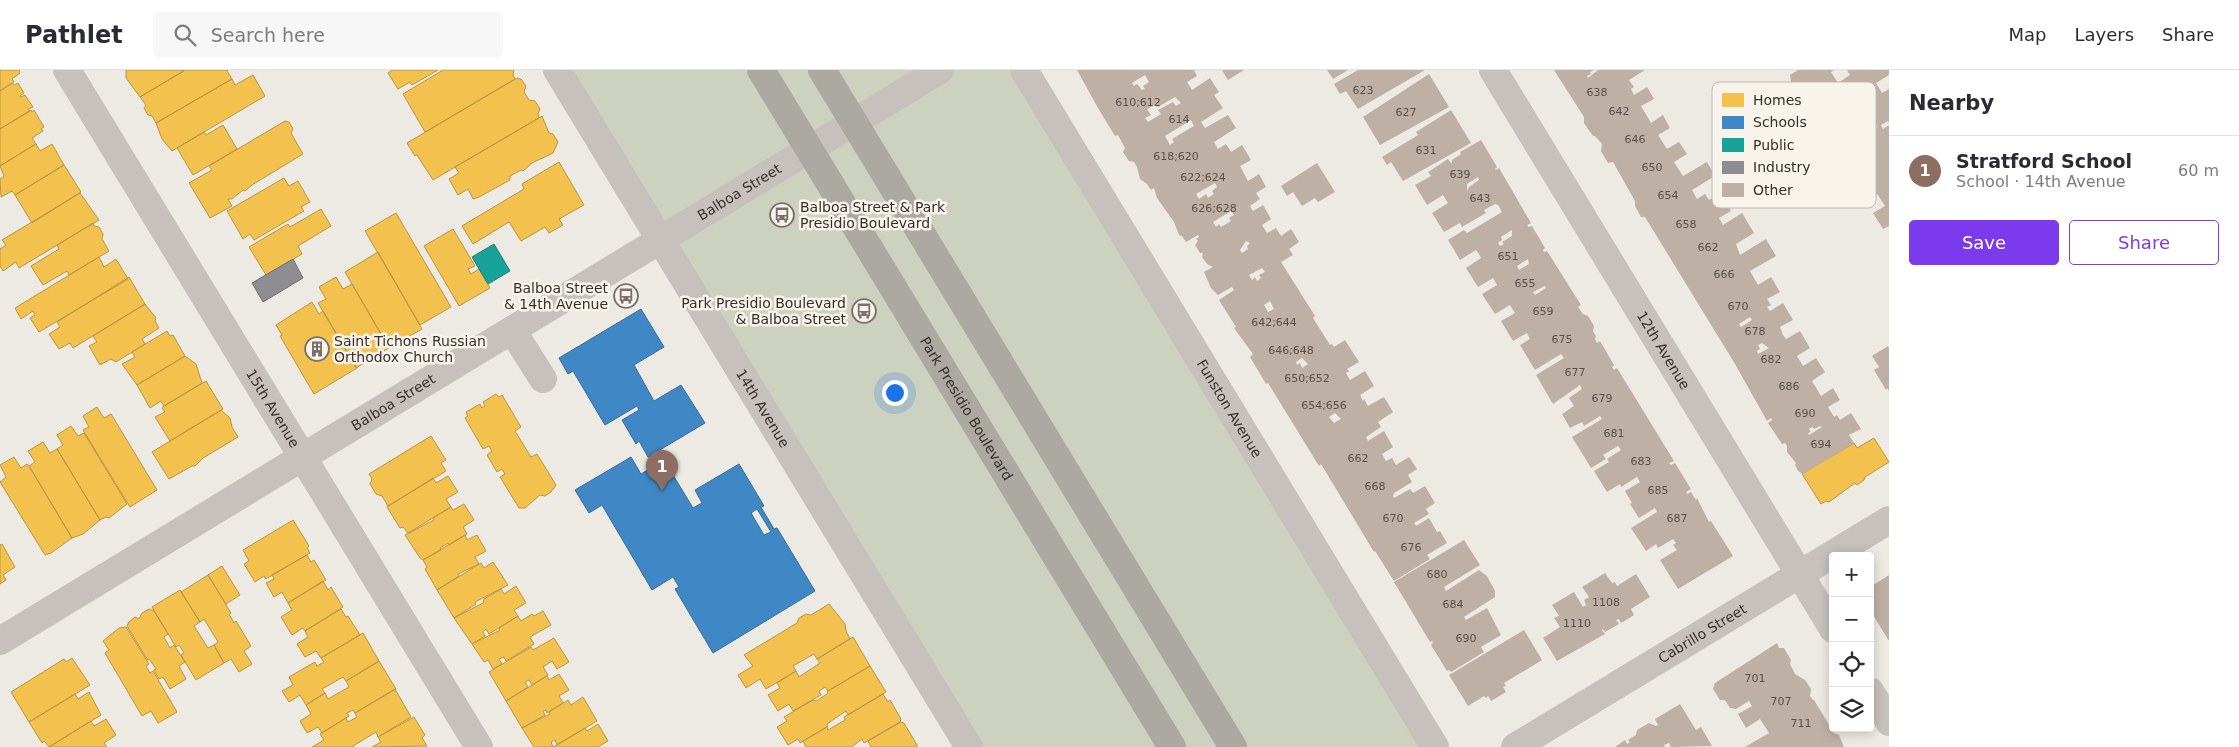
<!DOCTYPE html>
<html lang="en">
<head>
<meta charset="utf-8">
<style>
  body { margin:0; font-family:"DejaVu Sans",sans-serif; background:#f7f7f7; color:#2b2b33 }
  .controls { position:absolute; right:15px; bottom:15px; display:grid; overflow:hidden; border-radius:5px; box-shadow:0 2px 12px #0003 }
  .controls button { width:45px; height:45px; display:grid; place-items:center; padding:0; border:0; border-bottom:1px solid #e1e1e2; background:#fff; color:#2b2b33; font:25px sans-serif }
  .you { position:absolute; left:894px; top:322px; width:18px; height:18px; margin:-12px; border:4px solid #fff; border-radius:50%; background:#1a73e8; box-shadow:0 0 0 8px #1a73e833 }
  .badge { display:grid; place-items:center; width:32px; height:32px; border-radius:50%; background:#7c3aed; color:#fff; font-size:16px; font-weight:700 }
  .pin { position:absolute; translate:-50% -41px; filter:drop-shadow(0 1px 2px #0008) }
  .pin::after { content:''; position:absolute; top:26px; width:18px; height:15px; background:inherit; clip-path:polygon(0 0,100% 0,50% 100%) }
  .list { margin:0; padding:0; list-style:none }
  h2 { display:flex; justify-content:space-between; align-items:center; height:65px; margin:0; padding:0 20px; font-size:21px }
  h2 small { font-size:16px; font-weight:400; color:#7c7c81 }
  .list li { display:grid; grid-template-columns:32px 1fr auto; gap:15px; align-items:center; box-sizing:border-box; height:70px; padding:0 20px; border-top:1px solid #e1e1e2 }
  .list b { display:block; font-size:19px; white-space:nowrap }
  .list p { margin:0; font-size:16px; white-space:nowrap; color:#7c7c81 }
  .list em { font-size:16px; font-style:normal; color:#7c7c81 }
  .actions { display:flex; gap:10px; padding:15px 20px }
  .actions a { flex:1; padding:11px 0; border:1px solid #7c3aed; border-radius:5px; text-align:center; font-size:18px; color:#7c3aed }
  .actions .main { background:#7c3aed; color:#fff }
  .icon { flex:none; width:28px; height:28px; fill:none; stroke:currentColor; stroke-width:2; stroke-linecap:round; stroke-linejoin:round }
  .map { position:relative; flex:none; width:1889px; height:677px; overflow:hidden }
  header { display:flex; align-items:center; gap:30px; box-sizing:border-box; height:70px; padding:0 25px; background:#fff; border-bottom:1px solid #e1e1e2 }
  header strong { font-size:24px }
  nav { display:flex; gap:28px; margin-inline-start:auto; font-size:18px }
  .search { width:350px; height:45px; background:#f7f7f7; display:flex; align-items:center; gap:12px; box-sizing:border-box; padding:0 18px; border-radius:5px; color:#7c7c81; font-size:19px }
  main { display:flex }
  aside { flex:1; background:#fff }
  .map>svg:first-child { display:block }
</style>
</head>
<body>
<header>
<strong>Pathlet</strong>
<div class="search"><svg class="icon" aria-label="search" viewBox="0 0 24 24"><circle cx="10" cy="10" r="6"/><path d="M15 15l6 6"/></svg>Search here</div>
<nav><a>Map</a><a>Layers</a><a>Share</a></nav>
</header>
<main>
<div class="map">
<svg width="1889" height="677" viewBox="0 0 1889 677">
  <rect width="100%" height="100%" fill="#ede9e3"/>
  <!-- green -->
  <path fill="#cdd1bf" d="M557 0H1024L1435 677H968Z"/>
  <!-- homes -->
  <path fill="#f2c14e" stroke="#ba9543" d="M0 0H19L20 3 12 9 14 12 0 21Z
    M126 0H183L184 1 140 27 126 8Z
    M185 0H228L227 1 232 9 156 53 152 46 148 45 144 38 146 35 140 27Z
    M392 0H438L412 15 410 12 398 19 388 3Z
    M443 0H514L513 5 515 9 425 62 403 24Z
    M253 5 265 26 172 81 162 69 156 53 232 9 235 15Z
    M517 8 521 9 526 16 524 22 529 30 535 31 540 39 538 44 539 48 433 110 417 85 415 86 407 73Z
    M12 13 14 15 18 13 24 23 20 26 21 27 25 25 33 37 28 39 30 41 0 59V21Z
    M31 40 32 42 34 40 44 57 41 59 43 61 32 68 36 74 0 96V59Z
    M542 46 549 63 553 64 558 72 553 83 532 93 523 101 521 100 510 106V110L479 127 473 129 468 119 458 125 449 109 459 103 455 97Z
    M285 51 289 52 293 59 291 63 303 84 252 115 245 121 243 120 232 129H228L232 136 210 148 189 113 212 100 209 96Z
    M223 55 237 79 193 105 177 78 204 62 206 65Z
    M36 74 40 81 52 74 64 95 15 125 12 121 1 127 0 109 4 106 0 96Z
    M559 92 584 135 559 149 563 155 549 163 545 157 521 171 509 152 473 174 462 156 524 119 522 114Z
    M64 95 81 122 32 153 15 125Z
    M284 108 289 116 298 111 310 132 301 137 304 141 254 170 250 164 243 169 227 141Z
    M80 123 99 150 19 198 16 192 3 201 0 196V179L6 175 2 170Z
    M321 139 331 156 298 176 302 184 266 205 249 177 288 154 290 157Z
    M396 143 451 237 420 255 365 161Z
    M93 153 94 156 99 157 103 164 102 169 109 181 69 205 67 201 43 215 31 196 59 179 57 175Z
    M453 159 475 196 468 199 471 204 479 199 490 218 459 236 424 176Z
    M378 182 422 259 389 278 345 202Z
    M99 187 104 197 116 189 128 209 39 262 30 248 35 245 33 241 21 249 15 238Z
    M129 207 145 234 73 278 70 273 59 279 49 264 60 257 57 252Z
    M336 207 343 219 352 214 389 278 356 298 318 233 326 229 319 217Z
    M312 232 319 244 323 241 357 298 314 324 280 266 282 265 276 255Z
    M145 234 156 248 155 251 159 258 142 269 145 274 116 292 111 289 100 295 89 276 97 272 93 266Z
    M167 261 170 266 173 265 185 286 137 315 122 294 135 287 132 282Z
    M185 286 196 294 202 313 164 336 161 331 150 338 137 315Z
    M206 311 223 339 170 371 155 347 165 342 162 338 164 336Z
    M496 324 499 327 502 325 521 357 515 361 531 387 537 384 556 415 551 422 545 426 540 425 525 438H519L500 407 505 404 502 399 497 402 487 385 492 381 489 376 483 379 465 348 468 346 466 342 480 334 482 338 485 336 483 332Z
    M97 337 104 348 111 344 157 420 130 437 83 360 89 357 83 346Z
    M221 340 230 348 232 357 238 367 203 388 195 396H192L169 409 152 382Z
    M71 356 78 366 84 363 127 434 109 448 106 447 100 450 57 379 63 375 57 365Z
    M431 366 446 390 441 393 446 401 388 436 382 426 376 424 370 414 372 409 369 404Z
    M1874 368 1889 392 1865 407 1864 410 1857 415 1855 413 1829 432 1826 431 1821 434 1802 404 1854 373 1857 378Z
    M43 372 50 383 57 379 100 450 83 464 72 468 29 396 35 392 28 381Z
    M14 387 21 398 27 394 29 396 72 468 51 483 45 485 0 412 6 407 0 395Z
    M448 406 458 422 446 429 451 437 408 463 403 457 400 458 387 437 433 408 436 413Z
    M464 434 474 450 463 457 467 464 449 475 448 473 440 478 441 480 423 490 420 488 405 465 434 450 433 448 451 437 453 440Z
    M293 450 309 476 307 478 310 483 266 509 264 506 255 512 244 494 249 491 243 480Z
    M465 465 467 470 477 465 486 481 475 487 479 494 458 504 459 506 437 520 425 499 427 497 423 490Z
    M2 474 15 497 3 505 6 510 0 514V475Z
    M307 485 311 492 314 490 326 510 288 533 282 522 274 527 266 513 274 509 272 505Z
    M493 492 508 515 475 532 476 534 454 548 437 520 481 493 484 498Z
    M222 496 240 525 226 534 208 505Z
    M208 505 231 543 229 544 234 553 236 551 251 576 244 581 252 594 239 602 231 589 224 593 214 575 218 572 204 549 200 552 181 522Z
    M323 511 328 520 331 517 343 537 305 561 303 558 292 565 281 547 292 540 288 533Z
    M516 516 526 533 514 540 518 546 489 564 486 559 483 562 485 566 472 574 454 548 483 533 484 529 501 519 504 524Z
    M180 520 200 552 194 556 208 578 214 575 224 593 196 610 181 585 184 583 179 575 176 577 152 537Z
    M829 534 845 554 846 561 850 569 817 589 814 584 793 596 796 601 766 619 760 609 746 618 738 605 753 596 744 585 797 553 799 548 806 544 811 545Z
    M149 539 154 541 168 564 164 567 170 578 174 575 185 592 179 596 186 609 170 619 163 607 159 609 154 600 156 599 150 590 147 589 127 556 129 552 135 547 139 549 142 543Z
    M341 539 346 547 348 546 360 565 321 588 316 581 305 587 297 574 308 567 305 561Z
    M543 541 551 555 530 567 534 574 506 591 504 587 499 589 502 594 493 599 488 590 484 592 472 574 500 560 499 558 518 546 521 551 532 544 534 546Z
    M126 557 149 594 146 596 150 603 153 601 177 642 158 653 151 641 142 646 105 583 109 580 103 571 119 558Z
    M363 563 379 591 346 611 343 607 322 619 325 623 306 635 300 625 289 632 282 621 293 615 289 607 315 592 317 596 324 592 321 588Z
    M853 567 870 596 828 621 825 617 819 621 821 625 793 641 789 634 778 641 768 625 780 618 777 613 796 601 799 607 820 593 817 589Z
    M554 568 569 592 557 599 552 591 543 597 548 605 532 615 529 610 525 612 528 617 506 631 489 602 531 577 533 580Z
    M72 588 90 615 29 652 11 622 64 589 66 592Z
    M379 591 396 619 355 643 353 640 347 643 349 646 346 648 322 663 318 657 307 663 300 651 311 644 306 635 325 623 328 629 349 617 346 611Z
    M870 596 886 622 848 645 846 641 827 654 828 656 800 673 798 669 788 675 777 657 787 651 784 647 813 630 816 631 827 624 828 621Z
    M559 604 569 620 559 626 563 633 547 643 546 640 543 641 545 645 522 658 506 631 547 606 549 610Z
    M395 619 411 647 378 667 376 662 353 676 354 677H312L324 670 320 664 346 648 348 652 357 647 355 643Z
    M89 622 101 645 49 677 44 671 42 673 29 652 75 624 78 629Z
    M883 624 888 632 890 630 901 649 900 652 864 673 862 669 852 677H806L803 671 827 657 828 660 845 650 844 647Z
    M583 627 597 651 557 675 555 670 551 672 553 677H534L522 658 550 644 549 642 568 630 571 635Z
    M414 647 425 665 422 668 427 676 372 677 381 672 378 667Z
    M106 649 116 665 104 673 107 677H49L91 651 94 656Z
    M901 652 904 653 917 675V677H871L868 671Z
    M598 654 608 671 598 677H553L585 658 587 661Z"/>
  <!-- schools -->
  <path fill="#3f88c5" stroke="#3d6d96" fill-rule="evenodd" d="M641 239 664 277 634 295 654 331 681 315 705 353 648 387 639 371 636 374 622 350 639 340 637 336 605 355 573 301 568 304 559 288Z
    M631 387 641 404 664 390 693 438 702 433 695 420 739 394 764 436 761 437 774 459 777 458 815 521 713 583 675 519 679 517 673 507 652 520 602 435 589 443 575 420ZM757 439 771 462 764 465 751 443Z"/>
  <!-- public -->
  <path fill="#17a398" stroke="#218077" d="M494 174 510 201 488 214 472 187Z"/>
  <!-- industry -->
  <path fill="#8d8d92" stroke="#737173" d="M293 189 303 208 263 232 252 213Z"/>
  <!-- building -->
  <path fill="#bfb0a6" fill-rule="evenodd" d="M1077 0H1194L1197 6 1187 12 1192 20 1210 8 1219 22 1214 25 1223 38 1201 52 1205 58 1228 45 1236 58 1214 72 1218 79 1226 74 1231 82 1242 75 1251 90 1240 96 1248 111 1259 104 1266 117 1256 123 1260 129 1250 136 1253 141 1263 135 1271 149 1262 155 1267 163 1276 158 1281 166 1291 159 1299 172 1289 179 1293 185 1281 192 1315 246 1313 248 1330 275 1332 274 1334 277 1345 270 1359 292 1347 299 1349 301 1346 303 1350 310 1365 301 1374 316 1360 325 1363 331 1364 329 1368 336 1384 327 1393 342 1378 352 1381 357 1366 367 1368 371 1384 361 1393 377 1382 384 1386 391 1392 388 1396 395 1409 387 1417 399 1408 405 1412 412 1394 423 1393 426 1394 428 1410 419 1413 423 1425 416 1435 433 1426 439 1429 444 1414 453 1416 456 1429 448 1437 462 1440 461 1447 473 1427 485 1430 489 1394 511 1375 481 1374 482 1321 394 1319 396 1268 313 1266 314 1250 287 1253 284 1234 258 1236 257 1219 230 1234 220 1232 217 1218 225 1211 218 1204 202 1213 197 1207 194 1202 187 1203 183H1200L1195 175 1198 171 1196 169 1199 167 1198 165 1186 172 1182 166 1179 165 1174 152 1157 128 1154 118 1151 120 1147 114 1140 109 1137 97 1134 92 1129 91 1123 82 1125 78 1118 65 1115 66 1098 38ZM1145 5 1149 12 1143 16 1145 19 1142 20 1137 14 1134 16 1132 13ZM1175 27 1181 33 1176 36 1173 32 1158 40 1161 44 1148 52 1145 48 1151 45 1147 39 1156 34 1158 37ZM1191 50 1194 56 1172 69 1174 72 1170 75 1165 66ZM1215 113 1217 117 1212 121 1214 124 1208 128 1206 124 1199 129 1196 124ZM1231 141 1234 145 1229 148 1231 151 1221 157 1219 154 1216 157 1213 152ZM1246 171 1250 173 1247 176 1248 179 1242 183 1240 180ZM1262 198 1265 202 1259 205 1261 208 1257 211 1255 207 1252 210 1249 205ZM1270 231 1274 239 1268 242 1264 235ZM1302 288 1308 294 1302 298 1300 293 1297 295 1296 292ZM1335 343 1341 349 1334 353 1329 347Z
    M1222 0H1244L1228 10Z
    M1327 0H1348L1333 9Z
    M1358 0H1425L1358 39 1346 21 1340 24 1334 14Z
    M1554 0H1594L1590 2 1591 4 1587 6 1588 8 1598 0H1645L1629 10 1634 17 1631 19 1634 25 1647 17 1654 29 1641 36 1651 53 1663 45 1670 58 1658 65 1667 79 1679 72 1687 84 1674 92 1683 106 1707 92 1715 106 1692 120 1697 129 1705 124 1709 130 1720 123 1731 141 1719 148 1723 155 1742 143 1754 163 1736 174 1740 185 1766 169 1776 186 1750 201 1758 215 1771 207 1780 222 1767 229 1771 235 1767 237 1770 241 1783 233 1793 250 1780 257 1783 265 1786 269 1800 261 1810 278 1797 286 1803 296 1816 288 1825 302 1812 311 1821 326 1833 318 1840 330 1828 337 1834 347 1837 345 1840 350 1851 343 1861 359 1849 365 1854 373 1803 404 1798 401 1795 395 1796 393 1787 382V376L1785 373 1782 374 1768 353 1772 350 1771 348 1767 351 1735 294 1645 147H1641L1635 136V131L1613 92 1608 93 1601 81 1602 74 1595 66H1593L1584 53V47ZM1750 247 1752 250 1741 257 1739 254ZM1762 273 1769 278 1758 284 1757 281 1760 279 1758 275ZM1820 356 1822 357 1809 365 1808 363 1811 362 1809 359 1812 357 1814 359Z
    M1798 0H1834L1831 2 1838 13 1850 5 1847 0H1889V5L1876 13 1882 23 1889 19V53L1888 51 1881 55 1883 59 1889 55V156L1883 159 1873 143 1885 136 1877 124 1865 131 1856 116 1868 110 1860 97 1849 104 1839 89 1851 81 1843 69 1832 75 1823 59 1833 53 1827 42 1816 48 1807 34 1818 27 1814 20 1810 14 1799 20 1791 12 1790 5ZM1854 29 1858 35 1851 39 1848 33ZM1874 51 1877 57 1870 62 1866 55Z
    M1429 4 1449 37 1380 75 1363 47Z
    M1451 40 1471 73 1403 111 1391 92 1387 95 1382 87 1418 65 1416 62Z
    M1481 70 1497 97 1495 99 1496 100 1499 98 1531 153 1527 155 1529 157 1532 156 1545 178 1543 180 1544 182 1547 181 1581 235 1578 237 1583 244 1588 246 1594 256 1593 261 1596 266 1595 269 1597 273 1600 271 1614 295 1612 297 1614 300 1617 298 1674 391 1669 393 1671 395 1675 393 1691 419 1686 422 1687 424 1691 422 1696 430 1697 428 1709 452 1711 451 1733 486 1678 519 1660 490 1677 480 1673 475 1676 473 1673 469 1658 478 1656 474 1646 481 1631 458 1657 442 1655 438 1639 448 1630 434 1632 433 1625 421 1640 412 1637 407 1621 417 1620 414 1607 422 1594 401 1609 392 1607 389 1621 380 1618 376 1603 385 1606 389 1591 398 1572 367 1602 349 1600 346 1584 356 1582 352 1570 358 1562 344 1574 336 1569 328 1582 319 1580 315 1553 334 1536 305 1564 288 1561 284 1535 300 1520 275 1530 269 1527 263 1513 271 1501 251 1515 243 1510 235 1495 244 1482 224 1497 215 1493 208 1478 217 1466 198 1481 188 1479 184 1476 180 1460 190 1448 170 1464 160 1467 163 1502 142 1498 135 1495 134 1484 140 1486 143 1462 157 1460 153 1444 162 1432 143 1448 133 1443 125 1427 135 1415 115 1431 106 1428 102 1448 89 1451 93H1452V90L1461 84 1460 82ZM1478 107 1479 110 1469 117 1467 121V114ZM1512 160V166L1502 172 1504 174 1500 176 1498 173 1502 170 1501 167ZM1528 189 1529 194 1519 200 1517 196ZM1545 216 1546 218 1535 225 1533 222Z
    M1317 93 1335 122 1318 132 1315 128 1302 136 1293 122 1287 126 1281 116Z
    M1888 276 1889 278V321L1887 318 1886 320 1874 300 1879 297 1872 286Z
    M1464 470 1480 495 1444 517 1446 521 1479 500 1487 506 1495 521V527L1464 547 1466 550 1487 538 1501 565 1481 577 1484 582 1451 602 1449 600 1447 601 1431 575 1433 573 1432 571 1430 572 1394 512Z
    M1605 503 1612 513 1615 512 1617 516 1636 504 1650 527 1631 539 1634 545 1621 553 1619 549 1616 550 1619 554 1605 562 1603 559 1602 560 1605 564 1557 591 1543 568 1560 557 1554 548 1559 546 1552 535 1574 522 1583 537 1586 535 1584 530 1589 527 1582 517Z
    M1889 505V571L1870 540V517Z
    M1524 560 1542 590 1504 613 1506 616 1503 617 1506 622 1491 631 1488 626 1486 628 1484 626 1468 636 1449 605Z
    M1777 573 1779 578H1784L1791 590 1790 594 1795 604 1805 610 1811 619 1810 626 1813 630H1814L1834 663 1839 665 1844 677H1745L1769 663 1760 649 1746 658 1738 644 1752 636 1749 631 1736 639 1730 638 1725 630H1720L1713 619 1715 613Z
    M1680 634 1696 660 1701 657 1712 676 1671 677 1669 673 1664 675 1665 677H1615L1625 670 1627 674 1630 672 1628 670 1636 665 1637 660 1649 653 1656 656 1658 655 1655 649Z"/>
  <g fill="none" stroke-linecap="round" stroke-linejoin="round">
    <!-- minor -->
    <g stroke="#c6c1bc" stroke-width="28">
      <path id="s1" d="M67 0 479 677"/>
      <path id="s2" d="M557 0 969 677"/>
      <path id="s3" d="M1024 0 1435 677"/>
      <path id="s4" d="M1493 0 1833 559"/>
      <path d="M512 260 543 309"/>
      <path id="s5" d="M0 571 940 0"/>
      <path d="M1870 621 1889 652"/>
      <path id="s6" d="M1515 677 1889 450"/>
    </g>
    <!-- highway -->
    <g stroke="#aca8a2" stroke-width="28">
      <path id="s7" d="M761 0 1172 677"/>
      <path d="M822 0 1233 677"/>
    </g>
  </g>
  <!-- icons -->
  <defs>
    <g id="bus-ring" transform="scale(1.25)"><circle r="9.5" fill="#f8f4ec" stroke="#77706b" stroke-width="1.5"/><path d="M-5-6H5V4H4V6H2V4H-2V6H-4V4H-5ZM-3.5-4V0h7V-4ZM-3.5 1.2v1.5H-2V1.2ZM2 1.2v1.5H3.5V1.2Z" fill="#77706b"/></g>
    <g id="building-ring" transform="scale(1.25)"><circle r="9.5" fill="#f8f4ec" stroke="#77706b" stroke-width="1.5"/><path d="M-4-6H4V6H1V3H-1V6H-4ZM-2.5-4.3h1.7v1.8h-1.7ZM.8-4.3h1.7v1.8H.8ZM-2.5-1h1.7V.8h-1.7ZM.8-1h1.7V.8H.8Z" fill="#77706b"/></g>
  </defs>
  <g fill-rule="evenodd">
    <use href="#bus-ring" x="782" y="145"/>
    <use href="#bus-ring" x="626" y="226"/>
    <use href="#bus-ring" x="864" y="241"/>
    <use href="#building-ring" x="317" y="279"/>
  </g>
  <g text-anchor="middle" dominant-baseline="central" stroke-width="5" stroke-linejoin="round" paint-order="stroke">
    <!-- number labels -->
    <g font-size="11" fill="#594f49">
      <text x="1363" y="20">623</text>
      <text x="1597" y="22">638</text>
      <text x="1138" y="32">610;612</text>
      <text x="1619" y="41">642</text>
      <text x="1406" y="42">627</text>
      <text x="1179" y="49">614</text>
      <text x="1635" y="69">646</text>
      <text x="1426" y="80">631</text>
      <text x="1176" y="86">618;620</text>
      <text x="1652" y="97">650</text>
      <text x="1460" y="104">639</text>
      <text x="1203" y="107">622;624</text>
      <text x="1668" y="125">654</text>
      <text x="1480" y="128">643</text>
      <text x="1214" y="138">626;628</text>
      <text x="1686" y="154">658</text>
      <text x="1708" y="177">662</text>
      <text x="1508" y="186">651</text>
      <text x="1724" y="204">666</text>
      <text x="1525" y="213">655</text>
      <text x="1738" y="236">670</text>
      <text x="1543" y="241">659</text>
      <text x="1274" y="252">642;644</text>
      <text x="1755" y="261">678</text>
      <text x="1562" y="269">675</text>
      <text x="1291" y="280">646;648</text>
      <text x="1771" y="289">682</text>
      <text x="1575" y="302">677</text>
      <text x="1307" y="308">650;652</text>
      <text x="1789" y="316">686</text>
      <text x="1602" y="328">679</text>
      <text x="1324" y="335">654;656</text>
      <text x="1805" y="343">690</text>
      <text x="1614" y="363">681</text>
      <text x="1821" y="374">694</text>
      <text x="1358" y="388">662</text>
      <text x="1641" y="391">683</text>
      <text x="1375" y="416">668</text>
      <text x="1658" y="420">685</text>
      <text x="1393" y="448">670</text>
      <text x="1677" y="448">687</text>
      <text x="1411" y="477">676</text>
      <text x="1437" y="504">680</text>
      <text x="1606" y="532">1108</text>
      <text x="1453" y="534">684</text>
      <text x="1577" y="553">1110</text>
      <text x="1466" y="568">690</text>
      <text x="1755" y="608">701</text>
      <text x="1781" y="631">707</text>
      <text x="1801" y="653">711</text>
    </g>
    <!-- street labels -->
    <g font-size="14" fill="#372f2a" stroke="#f8f4ec">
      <text stroke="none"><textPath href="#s5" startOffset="865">Balboa Street</textPath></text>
      <text stroke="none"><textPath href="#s4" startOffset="328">12th Avenue</textPath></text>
      <text stroke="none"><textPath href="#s5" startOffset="460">Balboa Street</textPath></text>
      <text stroke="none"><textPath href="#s3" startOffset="396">Funston Avenue</textPath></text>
      <text stroke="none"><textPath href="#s1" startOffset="396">15th Avenue</textPath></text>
      <text stroke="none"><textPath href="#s2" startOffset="396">14th Avenue</textPath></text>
      <text stroke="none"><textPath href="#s7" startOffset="396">Park Presidio Boulevard</textPath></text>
      <text stroke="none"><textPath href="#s6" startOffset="219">Cabrillo Street</textPath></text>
    </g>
    <!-- poi labels -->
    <g font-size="14" fill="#372f2a" stroke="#f8f4ec" text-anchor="start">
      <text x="800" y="137">Balboa Street &amp; Park<tspan x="800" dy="16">Presidio Boulevard</tspan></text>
      <text x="608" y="218" text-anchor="end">Balboa Street<tspan x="608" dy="16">&amp; 14th Avenue</tspan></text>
      <text x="846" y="233" text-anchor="end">Park Presidio Boulevard<tspan x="846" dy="16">&amp; Balboa Street</tspan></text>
      <text x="334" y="271">Saint Tichons Russian<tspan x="334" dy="16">Orthodox Church</tspan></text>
    </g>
  </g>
  <!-- legend -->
  <rect x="1712" y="12" width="164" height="126" rx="8" fill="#f8f4ec" stroke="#beb9b2" stroke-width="1"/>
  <rect x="1722" y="23" width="22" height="14" fill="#f2c14e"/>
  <rect x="1722" y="46" width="22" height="13" fill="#3f88c5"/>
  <rect x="1722" y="68" width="22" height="14" fill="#17a398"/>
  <rect x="1722" y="91" width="22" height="13" fill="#8d8d92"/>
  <rect x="1722" y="113" width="22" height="14" fill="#bfb0a6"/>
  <g font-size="14" fill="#372f2a">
    <text x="1753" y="35">Homes</text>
    <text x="1753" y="57">Schools</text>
    <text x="1753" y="80">Public</text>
    <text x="1753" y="102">Industry</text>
    <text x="1753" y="125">Other</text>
  </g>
</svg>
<div class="controls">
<button>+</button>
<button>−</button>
<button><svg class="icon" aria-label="locate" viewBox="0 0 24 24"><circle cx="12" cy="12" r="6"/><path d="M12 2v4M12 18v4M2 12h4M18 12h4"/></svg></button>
<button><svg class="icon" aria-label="layers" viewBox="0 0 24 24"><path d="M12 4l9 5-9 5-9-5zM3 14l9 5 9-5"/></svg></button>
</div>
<div class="you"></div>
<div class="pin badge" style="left:662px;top:421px;background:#8d6e63">1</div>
</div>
<aside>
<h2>Nearby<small></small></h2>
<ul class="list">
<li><span class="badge" style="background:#8d6e63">1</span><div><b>Stratford School</b><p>School · 14th Avenue</p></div><em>60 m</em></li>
</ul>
<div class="actions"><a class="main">Save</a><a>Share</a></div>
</aside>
</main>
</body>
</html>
